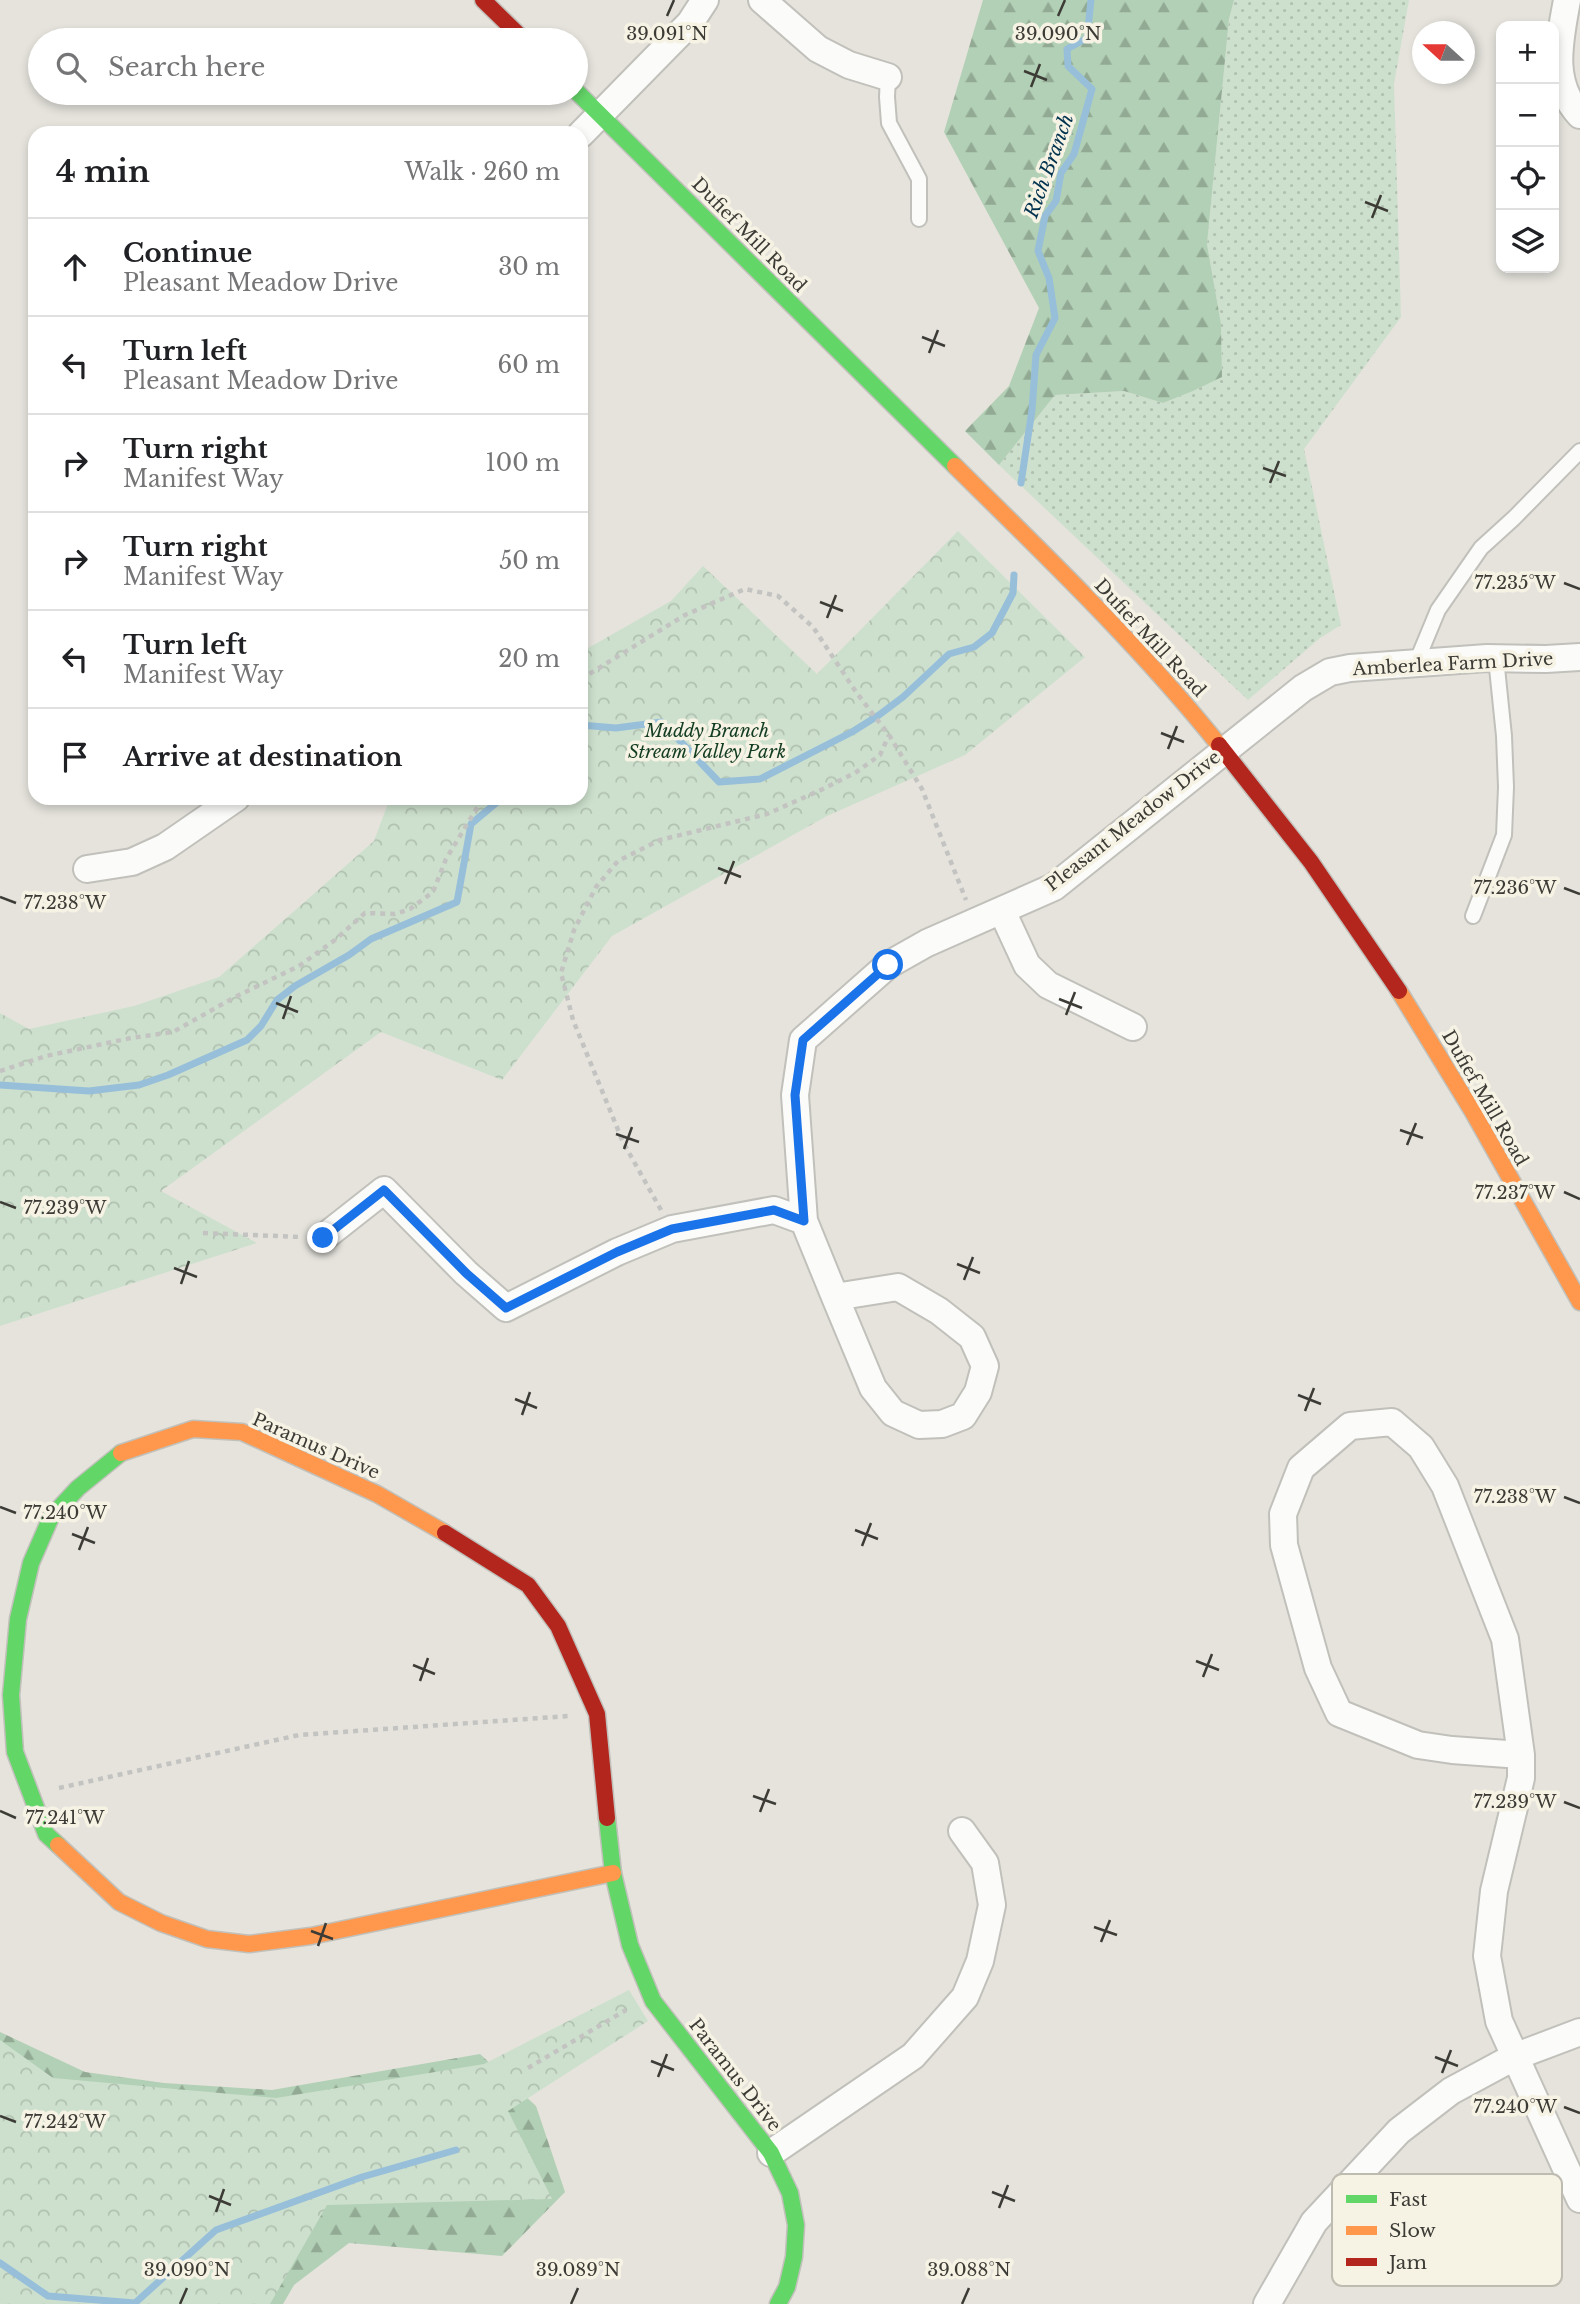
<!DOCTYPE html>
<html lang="en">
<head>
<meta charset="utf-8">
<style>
  body { margin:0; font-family:"Libre Baskerville",serif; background:#f6f6f6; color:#202124 }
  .controls { position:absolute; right:21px; top:21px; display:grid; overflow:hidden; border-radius:14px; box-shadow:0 4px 10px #0003 }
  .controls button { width:63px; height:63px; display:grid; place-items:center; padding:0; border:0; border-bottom:2px solid #e0e0e0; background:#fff; color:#202124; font:35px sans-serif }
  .compass { position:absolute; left:1412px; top:21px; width:63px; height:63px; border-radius:50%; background:#fff; box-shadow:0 4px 10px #0003; rotate:291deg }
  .stop { position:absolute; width:21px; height:21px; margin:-16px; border:5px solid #1a73e8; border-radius:50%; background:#fff }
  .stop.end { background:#1a73e8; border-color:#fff; box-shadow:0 2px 7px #0008 }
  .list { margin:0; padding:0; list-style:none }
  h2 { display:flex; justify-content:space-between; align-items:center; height:91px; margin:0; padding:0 28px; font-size:30px }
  h2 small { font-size:23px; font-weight:400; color:#757577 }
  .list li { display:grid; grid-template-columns:46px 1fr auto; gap:21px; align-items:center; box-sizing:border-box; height:98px; padding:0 28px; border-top:2px solid #e0e0e0 }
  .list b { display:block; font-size:26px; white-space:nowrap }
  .list p { margin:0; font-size:23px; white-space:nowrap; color:#757577 }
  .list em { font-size:23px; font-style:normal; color:#757577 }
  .icon { flex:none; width:38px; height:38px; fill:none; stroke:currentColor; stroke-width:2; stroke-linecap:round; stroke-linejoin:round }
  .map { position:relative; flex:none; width:1580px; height:2304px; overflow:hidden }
  .search { position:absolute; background:#fff; box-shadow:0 4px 10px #0003; left:28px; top:28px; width:560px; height:77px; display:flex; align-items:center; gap:18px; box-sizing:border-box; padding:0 24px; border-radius:38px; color:#757577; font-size:26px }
  .panel { position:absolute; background:#fff; box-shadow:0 4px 10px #0003; left:28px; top:126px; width:560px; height:679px; border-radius:21px }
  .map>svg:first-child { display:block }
</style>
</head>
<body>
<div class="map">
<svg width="1580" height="2304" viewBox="0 0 1580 2304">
  <defs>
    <pattern id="grass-dots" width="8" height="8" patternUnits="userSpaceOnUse" patternTransform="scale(1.75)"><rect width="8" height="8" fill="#cde0cd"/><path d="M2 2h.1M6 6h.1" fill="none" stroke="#b1c1b1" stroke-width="1.8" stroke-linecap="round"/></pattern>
    <pattern id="forest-firs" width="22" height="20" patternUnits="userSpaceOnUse" patternTransform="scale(1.75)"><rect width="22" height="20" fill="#b2d0b5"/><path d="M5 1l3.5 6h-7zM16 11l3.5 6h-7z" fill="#92aa94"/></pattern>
    <pattern id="park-crowns" width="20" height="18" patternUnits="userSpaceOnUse" patternTransform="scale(1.75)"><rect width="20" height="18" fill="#cde0cd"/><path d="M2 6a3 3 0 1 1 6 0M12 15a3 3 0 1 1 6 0" fill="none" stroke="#b1c1b1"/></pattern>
  </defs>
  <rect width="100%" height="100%" fill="#e5e3dc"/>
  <!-- grass -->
  <path fill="url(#grass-dots)" d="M1234 0H1409L1394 84 1401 317 1304 449 1341 625 1320 638 1248 700 999 465 1055 395 1124 391 1163 403 1193 391 1222 376 1221 324 1207 244 1229 19Z"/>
  <!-- forest -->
  <path fill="url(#forest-firs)" d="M983 0H1234L1229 19 1207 244 1221 324 1222 377 1193 391 1163 403 1124 391 1055 395 999 465 965 431 1009 386 1039 308 944 132Z
    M0 2032 85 2072 164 2083 272 2090 480 2054 536 2106 565 2192 502 2256 349 2243 294 2285 283 2304H0Z"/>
  <!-- park -->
  <path fill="url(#park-crowns)" d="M958 531 1085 657 965 755 827 816 612 936 502 1080 381 1032 161 1191 257 1243 0 1326V1013L29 1029 134 1006 219 977 374 841 390 798H581V652L671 601 703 566 817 674Z
    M629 1990 648 2021 508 2111 552 2199 327 2205 270 2304H0V2040L53 2078 276 2098 484 2064Z"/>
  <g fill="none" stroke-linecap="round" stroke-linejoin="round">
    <!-- stream -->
    <path stroke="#97bfd9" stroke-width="7" d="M1021 483 1032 410 1036 355 1055 318 1049 278 1038 251 1045 216 1056 201 1061 173 1074 154 1092 89 1068 66 1067 49 1087 38 1091 0
      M581 725 616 728 662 722 719 782 760 779 852 732 879 715 903 697 949 654 974 647 992 633 1013 593 1014 575
      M0 1085 89 1091 139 1085 168 1075 247 1040 261 1026 277 1000 295 986 349 955 371 939 457 902 471 824 502 798
      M0 2263 48 2296 135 2303 216 2230 362 2177 456 2150"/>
    <!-- lane casing -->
    <g stroke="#c1c0ba" stroke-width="18">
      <path id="lane" d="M888 77 887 97 889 123 919 179V219
        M1416 663 1438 610 1481 548 1514 518 1580 451
        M1473 916 1504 835 1506 787 1504 736 1496 658"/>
    </g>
    <!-- street casing -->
    <g stroke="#c1c0ba" stroke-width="30">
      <path id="street" d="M762 0 818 49 849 65 888 77
        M1567 0C1560 40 1549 82 1580 115
        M581 134 690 23 705 0
        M87 869 132 862 165 847 236 798
        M1002 911 1027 965 1048 985 1133 1027
        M323 1238 384 1190 466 1273 506 1308 617 1252 672 1229 774 1210 804 1221
        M835 1297 898 1287 939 1311 972 1337 985 1366 978 1392 963 1416 942 1424 919 1425 893 1413 873 1388 835 1297 804 1221 795 1095 803 1040 888 965 927 943 1054 887 1303 688 1330 672 1350 668 1487 658 1546 659 1580 657
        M1521 1755 1452 1750 1418 1745 1339 1713 1318 1668 1284 1545 1283 1514 1301 1468 1350 1426 1392 1422 1421 1447 1445 1486 1505 1639 1521 1755V1778L1494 1891 1487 1956 1499 2021 1580 2199
        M771 2153 913 2056 965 1997 980 1961 992 1905 985 1863 962 1831
        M1267 2304 1314 2222 1399 2131 1451 2091 1514 2057 1580 2032"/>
    </g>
    <!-- fast casing -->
    <g stroke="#c1c0ba" stroke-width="19">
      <path id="fast" d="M576 91 955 466
        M607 1818 613 1873 630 1945 653 2001 771 2153 790 2193 796 2225 794 2257 787 2287 778 2304
        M58 1845 46 1834 15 1752 11 1695 18 1619 31 1563 51 1517 78 1488 121 1453"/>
    </g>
    <!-- slow casing -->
    <g stroke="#c1c0ba" stroke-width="19">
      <path id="slow" d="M955 466C1046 556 1138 644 1219 745
        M1399 991 1473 1112 1580 1302
        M121 1453 193 1429 242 1432 377 1494 445 1533
        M58 1845 119 1902 161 1923 207 1939 249 1944 311 1936 613 1873"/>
    </g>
    <!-- jam casing -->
    <g stroke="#c1c0ba" stroke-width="19">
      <path id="jam" d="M483 0 524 40
        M1219 745 1311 862 1399 991
        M445 1533 528 1585 558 1626 597 1714 607 1818"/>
    </g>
    <!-- path -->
    <path stroke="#c3c3c1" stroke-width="4.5" stroke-dasharray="5 5" stroke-linecap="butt" d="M581 679 685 615 745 589 778 596 813 627 856 692 889 735 922 789 966 900
      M0 1071 46 1056 131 1038 173 1032 235 997 299 966 335 940 365 913 395 914 410 909 433 892 446 859 483 798
      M661 1210 623 1142 573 1020 561 973 574 930 596 887 618 861 660 840 767 814 823 789 855 773 880 755 889 735
      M203 1233 301 1237
      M59 1788 299 1735 569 1716
      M528 2068 626 2010"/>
    <!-- lane -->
    <use href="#lane" stroke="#fbfbfa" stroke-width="14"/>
    <!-- street -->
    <use href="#street" stroke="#fbfbfa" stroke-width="26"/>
    <!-- fast -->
    <use href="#fast" stroke="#63d668" stroke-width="16"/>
    <!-- slow -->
    <use href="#slow" stroke="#ff974d" stroke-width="16"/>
    <!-- jam -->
    <use href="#jam" stroke="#b3261e" stroke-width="16"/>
  </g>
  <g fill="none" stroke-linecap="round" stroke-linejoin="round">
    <!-- route -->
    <path stroke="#1a73e8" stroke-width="9" d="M323 1238 384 1190 466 1273 506 1308 617 1252 672 1229 774 1210 804 1221 795 1095 803 1040 888 965"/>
  </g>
  <!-- ticks -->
  <path fill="none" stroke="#3c3b35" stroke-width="2.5" d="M667 16 674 0M1058 16 1065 0M1024 71 1047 80M1031 87 1040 64M1365 202 1388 211M1372 218 1381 195M922 337 945 346M929 353 938 330M1263 468 1286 476M1270 483 1279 461M1564 583 1580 589M820 602 843 611M827 618 836 595M1161 733 1184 742M1168 749 1177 726M718 868 741 877M725 884 734 861M1564 888 1580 894M0 897 16 903M1059 999 1082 1008M276 1003 298 1012M1066 1015 1075 992M283 1019 291 996M1400 1130 1423 1138M616 1134 639 1142M1407 1145 1416 1123M624 1149 632 1127M1564 1192 1580 1199M0 1202 16 1208M957 1264 980 1273M174 1268 197 1277M964 1280 973 1257M181 1284 189 1261M1298 1395 1321 1404M515 1399 537 1408M1305 1411 1314 1388M522 1415 530 1392M1564 1497 1580 1503M0 1507 16 1513M855 1530 878 1539M72 1534 95 1543M862 1546 871 1523M79 1550 88 1527M1196 1661 1219 1670M413 1665 435 1674M1203 1677 1212 1654M420 1681 428 1658M753 1796 776 1804M1564 1802 1580 1808M0 1811 16 1818M760 1812 769 1789M1094 1927 1117 1935M311 1931 333 1939M1101 1942 1110 1920M318 1946 326 1923M1435 2057 1458 2066M651 2061 674 2070M1442 2073 1451 2050M658 2077 667 2054M1564 2107 1580 2113M0 2116 16 2122M992 2192 1015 2201M209 2196 231 2205M999 2208 1008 2185M216 2212 224 2189M180 2304 187 2288M571 2304 578 2288M962 2304 969 2288"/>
  <g text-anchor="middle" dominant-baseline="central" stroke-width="7" stroke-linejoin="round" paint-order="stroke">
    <!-- street labels -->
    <g font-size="18" fill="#3c3b35" stroke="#f6f3e5">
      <text transform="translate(749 235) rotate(45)">Dufief Mill Road</text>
      <text transform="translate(1150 638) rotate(47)">Dufief Mill Road</text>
      <text transform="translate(1453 664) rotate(-3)">Amberlea Farm Drive</text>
      <text transform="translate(1133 821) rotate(-38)">Pleasant Meadow Drive</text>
      <text transform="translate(1485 1098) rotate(60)">Dufief Mill Road</text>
      <text transform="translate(316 1446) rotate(24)">Paramus Drive</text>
      <text transform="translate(735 2075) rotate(52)">Paramus Drive</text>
    </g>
    <!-- park labels -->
    <g font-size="18" font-style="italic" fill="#133d21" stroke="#f6f3e5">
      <text x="707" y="731">Muddy Branch<tspan x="707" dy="21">Stream Valley Park</tspan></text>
    </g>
    <!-- water labels -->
    <g font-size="19" font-style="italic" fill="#02334e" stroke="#f6f3e5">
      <text transform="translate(1049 166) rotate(-70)">Rich Branch</text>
    </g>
  </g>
  <!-- legend -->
  <rect x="1332" y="2174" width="230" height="112" rx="10" fill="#f6f3e5" stroke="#bebcb0" stroke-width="2"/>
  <rect x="1346" y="2195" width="31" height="8" fill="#63d668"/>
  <rect x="1346" y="2226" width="31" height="9" fill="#ff974d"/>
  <rect x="1346" y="2258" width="31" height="8" fill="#b3261e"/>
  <g font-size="19" fill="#3c3b35">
    <text x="1389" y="2206">Fast</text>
    <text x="1389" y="2237">Slow</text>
    <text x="1389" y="2269">Jam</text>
  </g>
  <g font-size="18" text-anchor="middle" fill="#3c3b35" stroke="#f6f3e5" stroke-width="7" stroke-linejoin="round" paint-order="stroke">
    <text x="667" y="40">39.091°N</text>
    <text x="1058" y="40">39.090°N</text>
    <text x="1515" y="589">77.235°W</text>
    <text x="1515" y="894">77.236°W</text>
    <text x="65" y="909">77.238°W</text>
    <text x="1515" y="1199">77.237°W</text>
    <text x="65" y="1214">77.239°W</text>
    <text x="1515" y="1503">77.238°W</text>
    <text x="65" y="1519">77.240°W</text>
    <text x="1515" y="1808">77.239°W</text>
    <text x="65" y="1824">77.241°W</text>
    <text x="1515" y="2113">77.240°W</text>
    <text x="65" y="2128">77.242°W</text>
    <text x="187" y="2276">39.090°N</text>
    <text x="578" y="2276">39.089°N</text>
    <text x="969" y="2276">39.088°N</text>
  </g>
</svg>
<div class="controls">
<button>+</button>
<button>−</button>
<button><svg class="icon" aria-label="locate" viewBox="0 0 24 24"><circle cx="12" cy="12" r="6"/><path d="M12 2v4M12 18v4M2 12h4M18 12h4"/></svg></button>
<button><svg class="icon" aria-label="layers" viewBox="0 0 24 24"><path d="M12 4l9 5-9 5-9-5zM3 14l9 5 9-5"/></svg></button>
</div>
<svg class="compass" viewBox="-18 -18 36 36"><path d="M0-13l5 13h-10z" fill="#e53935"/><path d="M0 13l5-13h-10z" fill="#757577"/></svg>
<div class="stop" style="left:888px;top:965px"></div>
<div class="stop end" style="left:323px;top:1238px"></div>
<div class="search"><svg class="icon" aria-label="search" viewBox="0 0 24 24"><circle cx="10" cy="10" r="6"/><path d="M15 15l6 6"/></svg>Search here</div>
<section class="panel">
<h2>4 min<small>Walk · 260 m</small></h2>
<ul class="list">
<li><svg class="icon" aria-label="ahead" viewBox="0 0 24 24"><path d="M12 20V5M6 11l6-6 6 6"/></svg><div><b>Continue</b><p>Pleasant Meadow Drive</p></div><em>30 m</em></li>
<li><svg class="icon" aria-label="left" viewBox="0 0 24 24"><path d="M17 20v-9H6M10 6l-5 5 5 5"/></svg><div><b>Turn left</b><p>Pleasant Meadow Drive</p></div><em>60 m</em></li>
<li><svg class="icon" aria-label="right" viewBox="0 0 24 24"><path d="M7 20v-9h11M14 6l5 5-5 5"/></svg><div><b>Turn right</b><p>Manifest Way</p></div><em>100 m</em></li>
<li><svg class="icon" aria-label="right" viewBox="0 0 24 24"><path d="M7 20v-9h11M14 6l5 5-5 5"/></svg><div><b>Turn right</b><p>Manifest Way</p></div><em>50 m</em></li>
<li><svg class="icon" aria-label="left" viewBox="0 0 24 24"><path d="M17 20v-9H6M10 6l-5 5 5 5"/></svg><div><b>Turn left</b><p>Manifest Way</p></div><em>20 m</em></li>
<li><svg class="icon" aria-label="arrive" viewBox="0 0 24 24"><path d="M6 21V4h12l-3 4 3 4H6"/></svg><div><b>Arrive at destination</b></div></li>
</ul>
</section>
</div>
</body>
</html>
